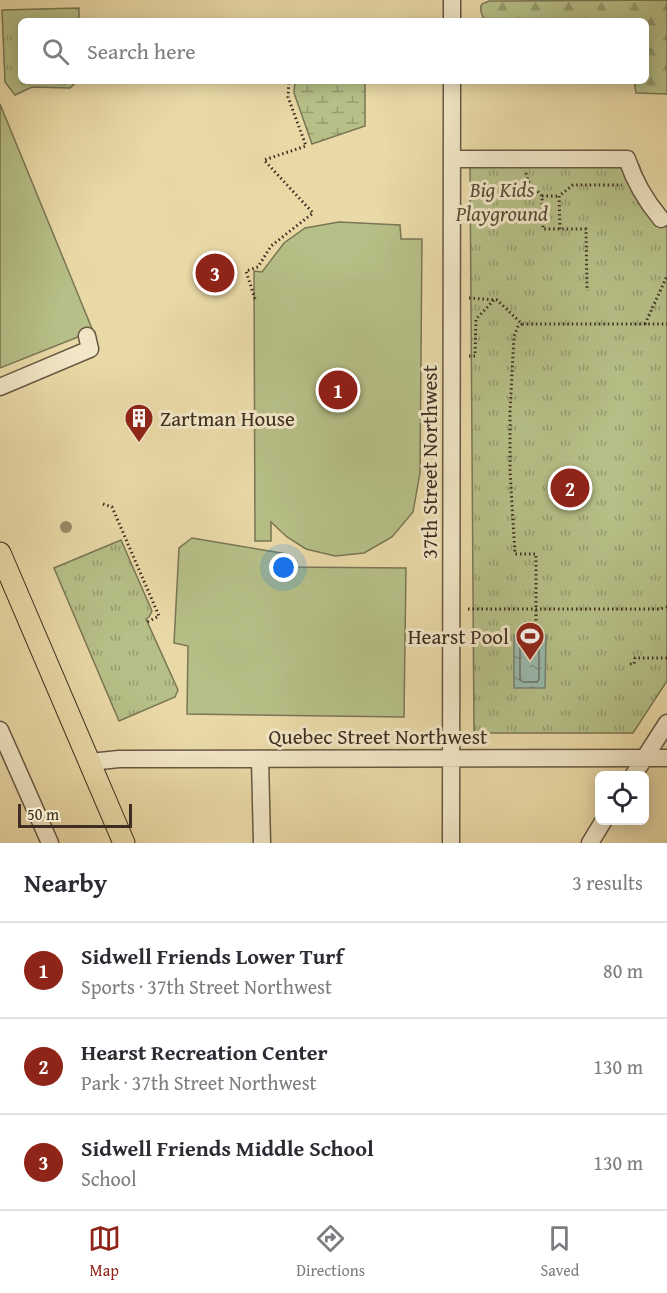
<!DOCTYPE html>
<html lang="en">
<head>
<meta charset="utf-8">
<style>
  body { margin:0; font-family:"Gentium Book Plus",serif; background:#f7f7f7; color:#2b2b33 }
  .controls { position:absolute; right:18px; bottom:18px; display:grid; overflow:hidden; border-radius:9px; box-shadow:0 3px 15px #0003 }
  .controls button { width:54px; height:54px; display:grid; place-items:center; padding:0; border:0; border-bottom:2px solid #e1e1e2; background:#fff; color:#2b2b33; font:30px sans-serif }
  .scale { position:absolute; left:18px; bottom:15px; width:114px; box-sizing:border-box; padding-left:6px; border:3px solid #3e2d20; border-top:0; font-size:16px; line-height:21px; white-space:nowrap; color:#3e2d20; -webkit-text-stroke:4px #f1e6c6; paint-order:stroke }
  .you { position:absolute; left:284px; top:568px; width:21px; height:21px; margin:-15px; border:4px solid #fff; border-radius:50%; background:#1a73e8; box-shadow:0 0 0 9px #1a73e833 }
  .badge { display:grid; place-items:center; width:39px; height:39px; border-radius:50%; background:#8f2418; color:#fff; font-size:20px; font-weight:700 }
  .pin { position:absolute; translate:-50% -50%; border:3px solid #fff; box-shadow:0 2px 6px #0006 }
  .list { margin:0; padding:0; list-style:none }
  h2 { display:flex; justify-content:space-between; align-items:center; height:78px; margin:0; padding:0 24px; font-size:26px }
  h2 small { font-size:20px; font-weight:400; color:#7c7c81 }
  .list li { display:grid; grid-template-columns:39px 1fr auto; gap:18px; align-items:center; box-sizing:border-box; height:96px; padding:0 24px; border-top:2px solid #e1e1e2 }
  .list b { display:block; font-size:22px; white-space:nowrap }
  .list p { margin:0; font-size:20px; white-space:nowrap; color:#7c7c81 }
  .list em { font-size:20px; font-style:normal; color:#7c7c81 }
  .icon { flex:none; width:33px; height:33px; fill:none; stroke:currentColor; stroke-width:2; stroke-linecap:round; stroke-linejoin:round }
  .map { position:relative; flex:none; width:667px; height:843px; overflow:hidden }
  .search { position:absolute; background:#fff; box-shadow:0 3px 15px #0003; left:18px; right:18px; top:18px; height:66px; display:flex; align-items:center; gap:15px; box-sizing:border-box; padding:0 21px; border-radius:9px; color:#7c7c81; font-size:22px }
  .sheet { height:366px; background:#fff }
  nav { display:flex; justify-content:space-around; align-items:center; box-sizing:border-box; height:84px; border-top:2px solid #e1e1e2; background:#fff; font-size:16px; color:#7c7c81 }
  nav a { display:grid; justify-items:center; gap:3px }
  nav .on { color:#8f2418 }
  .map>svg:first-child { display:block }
</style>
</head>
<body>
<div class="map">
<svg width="667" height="843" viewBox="0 0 667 843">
  <defs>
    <pattern id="forest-firs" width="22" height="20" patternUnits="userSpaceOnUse" patternTransform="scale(1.5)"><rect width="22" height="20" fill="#b6bf87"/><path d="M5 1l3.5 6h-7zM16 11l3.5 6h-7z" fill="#959c6e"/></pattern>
    <pattern id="wetland-marsh" width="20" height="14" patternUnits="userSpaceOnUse" patternTransform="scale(1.5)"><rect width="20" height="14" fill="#b6bf87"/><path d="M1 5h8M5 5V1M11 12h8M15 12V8" fill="none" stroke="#959c6e"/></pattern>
    <pattern id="park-tufts" width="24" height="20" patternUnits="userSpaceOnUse" patternTransform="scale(1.5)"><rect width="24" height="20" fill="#b6bf87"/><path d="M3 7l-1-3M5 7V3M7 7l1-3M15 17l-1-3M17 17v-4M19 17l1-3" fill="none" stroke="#959c6e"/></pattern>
    <pattern id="water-ripples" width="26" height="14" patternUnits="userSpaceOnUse" patternTransform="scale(1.5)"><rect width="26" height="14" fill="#98b9ad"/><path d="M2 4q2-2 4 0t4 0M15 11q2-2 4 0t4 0" fill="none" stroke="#7d978c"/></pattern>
  </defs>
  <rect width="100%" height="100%" fill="#e9d9a7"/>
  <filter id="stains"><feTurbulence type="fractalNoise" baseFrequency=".00333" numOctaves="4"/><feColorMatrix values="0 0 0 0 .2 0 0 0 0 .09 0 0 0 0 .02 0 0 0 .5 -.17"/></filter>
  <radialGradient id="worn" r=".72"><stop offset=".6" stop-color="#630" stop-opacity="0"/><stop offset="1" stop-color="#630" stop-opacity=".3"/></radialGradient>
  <!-- green -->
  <path fill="#b6bf87" stroke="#7a7654" stroke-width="1.5" d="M0 104 93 331 0 368Z
    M339 222 400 225 401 239H422L420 473 413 512 392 537 364 553 335 556 306 549 287 537 271 522V541H255L254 271 262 272 284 243 305 228Z
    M192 538 287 554V567L406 568 404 717 187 714 188 646 174 643 179 548Z"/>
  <!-- forest -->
  <path fill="url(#forest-firs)" stroke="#7a7654" stroke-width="1.5" d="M667 0V94L636 93 634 81H646V21H491L485 20C482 17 479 8 482 4 483 3 488 2 489 1Z"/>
  <!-- wetland -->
  <path fill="url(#wetland-marsh)" stroke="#7a7654" stroke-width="1.5" d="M295 81H343L365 83V126L312 144 294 93Z"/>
  <!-- park -->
  <path fill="url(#park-tufts)" stroke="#7a7654" stroke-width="1.5" d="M79 8V21H21V81H77L70 88 32 87 15 95 5 82 2 10Z
    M470 164 639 165 651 198 667 215V681L633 733H474Z
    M121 540 152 611 149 617 146 619 178 690 175 697 119 721 54 568Z"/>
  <!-- water -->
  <path fill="url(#water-ripples)" stroke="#748175" stroke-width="1.5" d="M514 635H546L545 688H514Z"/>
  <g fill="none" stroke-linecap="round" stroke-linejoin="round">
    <!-- shore -->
    <path stroke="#6b7366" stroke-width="1.5" d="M523 641H537L539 643V679L537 682H523L520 680V644Z"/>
    <!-- minor casing -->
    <g stroke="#695842" stroke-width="19">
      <path id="minor" d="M452 0V21
        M452 159H627C635 183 645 200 661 219
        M0 387 90 349 87 336
        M0 730 50 843
        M260 759 262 843
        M90 762 119 759 667 758
        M633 776 667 723
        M451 843 452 81
        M590 843 604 820"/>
    </g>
    <!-- major casing -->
    <g stroke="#3e2d20" stroke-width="23">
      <path id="major" d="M0 553 124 843"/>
    </g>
    <!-- path -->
    <path stroke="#3e2d20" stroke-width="3" stroke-dasharray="1.5 3" stroke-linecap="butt" d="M526 173 528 181 542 196 543 229H586L587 291
      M542 196H559
      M560 229 559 196 573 185H622
      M469 298 497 300 522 324H667
      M255 299 246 271 258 267 271 246 313 213 264 160 306 146 288 97 289 81
      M522 324 518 326 514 336 510 411V471L515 554H536V627
      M645 324 667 276
      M469 356H475L476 319 494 300
      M103 504 112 507 159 616 147 622
      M468 609H660L667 607
      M630 664H634L635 658H667"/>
    <!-- minor -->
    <use href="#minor" stroke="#f1e6c6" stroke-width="16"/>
    <!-- major -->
    <use href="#major" stroke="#e9d9a7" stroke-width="21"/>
  </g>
  <!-- trees -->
  <circle fill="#988a68" cx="66" cy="527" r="6"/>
  <!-- icons -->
  <defs>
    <g id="building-pin" transform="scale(1.5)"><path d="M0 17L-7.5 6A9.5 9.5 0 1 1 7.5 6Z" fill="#8f2418" stroke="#f1e6c6"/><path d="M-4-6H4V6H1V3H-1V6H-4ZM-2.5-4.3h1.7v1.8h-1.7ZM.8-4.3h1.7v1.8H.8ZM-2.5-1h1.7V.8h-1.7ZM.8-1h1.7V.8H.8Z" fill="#fff"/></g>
    <g id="stadium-pin" transform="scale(1.5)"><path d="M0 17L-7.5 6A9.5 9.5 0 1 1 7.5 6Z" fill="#8f2418" stroke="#f1e6c6"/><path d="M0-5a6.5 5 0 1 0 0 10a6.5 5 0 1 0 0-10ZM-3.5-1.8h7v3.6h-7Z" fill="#fff"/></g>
  </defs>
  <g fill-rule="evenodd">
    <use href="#building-pin" x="139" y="418"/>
    <use href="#stadium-pin" x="530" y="636"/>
  </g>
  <g text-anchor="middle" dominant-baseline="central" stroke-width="6" stroke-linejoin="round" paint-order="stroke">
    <!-- park labels -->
    <g font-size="21" font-style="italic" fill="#564a35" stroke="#f1e6c6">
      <text x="502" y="189">Big Kids<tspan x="502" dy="24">Playground</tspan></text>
    </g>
    <!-- poi labels -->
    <g font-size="21" fill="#3e2d20" stroke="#f1e6c6" text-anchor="start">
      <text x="160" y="418">Zartman House</text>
      <text x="509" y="636" text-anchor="end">Hearst Pool</text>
    </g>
    <!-- street labels -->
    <g font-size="21" fill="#3e2d20" stroke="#f1e6c6">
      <text transform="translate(429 462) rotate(-90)">37th Street Northwest</text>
      <text x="378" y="736">Quebec Street Northwest</text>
    </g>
  </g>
  <rect width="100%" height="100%" filter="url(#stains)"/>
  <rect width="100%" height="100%" fill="url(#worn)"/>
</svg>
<div class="controls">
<button><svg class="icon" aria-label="locate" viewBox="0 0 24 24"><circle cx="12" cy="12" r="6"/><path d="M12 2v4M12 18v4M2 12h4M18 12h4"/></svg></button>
</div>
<div class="scale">50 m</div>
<div class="you"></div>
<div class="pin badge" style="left:338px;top:390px">1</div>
<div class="pin badge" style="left:570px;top:488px">2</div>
<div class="pin badge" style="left:215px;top:273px">3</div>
<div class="search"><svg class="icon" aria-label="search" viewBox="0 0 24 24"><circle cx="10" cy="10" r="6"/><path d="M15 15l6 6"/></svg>Search here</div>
</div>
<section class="sheet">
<h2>Nearby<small>3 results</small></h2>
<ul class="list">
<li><span class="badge">1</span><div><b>Sidwell Friends Lower Turf</b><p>Sports · 37th Street Northwest</p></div><em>80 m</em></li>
<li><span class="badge">2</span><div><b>Hearst Recreation Center</b><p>Park · 37th Street Northwest</p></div><em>130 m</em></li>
<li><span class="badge">3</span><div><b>Sidwell Friends Middle School</b><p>School</p></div><em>130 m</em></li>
</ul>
</section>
<nav>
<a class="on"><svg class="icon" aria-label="map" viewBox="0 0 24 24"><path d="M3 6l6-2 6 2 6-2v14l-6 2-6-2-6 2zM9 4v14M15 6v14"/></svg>Map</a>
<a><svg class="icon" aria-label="directions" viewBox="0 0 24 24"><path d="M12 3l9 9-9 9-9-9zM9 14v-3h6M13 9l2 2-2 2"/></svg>Directions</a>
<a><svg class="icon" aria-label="saved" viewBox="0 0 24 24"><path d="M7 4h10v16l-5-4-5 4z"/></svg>Saved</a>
</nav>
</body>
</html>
